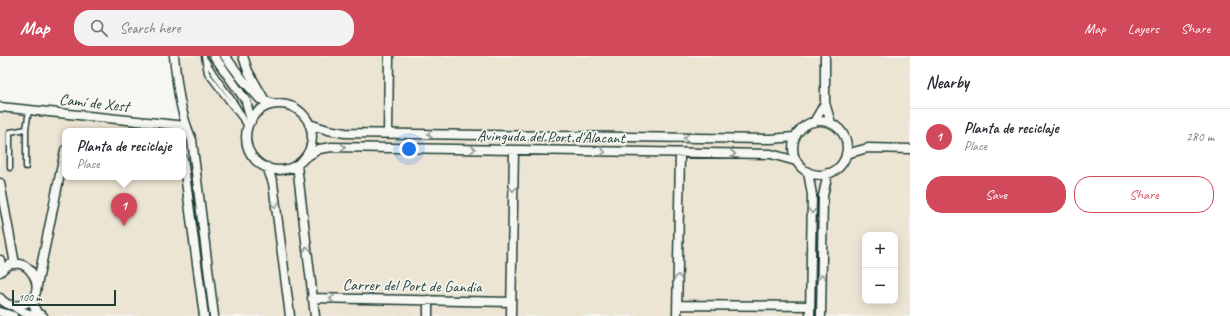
<!DOCTYPE html>
<html lang="en">
<head>
<meta charset="utf-8">
<style>
  body { margin:0; font-family:Caveat,sans-serif; background:#f2f2f3; color:#2b2b33 }
  .controls { position:absolute; right:12px; bottom:12px; display:grid; overflow:hidden; border-radius:8px; box-shadow:0 2px 10px #0003 }
  .controls button { width:36px; height:36px; display:grid; place-items:center; padding:0; border:0; border-bottom:1px solid #e1e1e2; background:#fff; color:#2b2b33; font:20px sans-serif }
  .scale { position:absolute; left:12px; bottom:10px; width:104px; box-sizing:border-box; padding-left:4px; border:2px solid #1f3d34; border-top:0; font-size:11px; line-height:14px; white-space:nowrap; color:#1f3d34; -webkit-text-stroke:3px #f6f6f2; paint-order:stroke }
  .you { position:absolute; left:409px; top:93px; width:14px; height:14px; margin:-10px; border:3px solid #fff; border-radius:50%; background:#1a73e8; box-shadow:0 0 0 6px #1a73e833 }
  .badge { display:grid; place-items:center; width:26px; height:26px; border-radius:50%; background:#d1495b; color:#fff; font-size:13px; font-weight:700 }
  .pin { position:absolute; translate:-50% -33px; filter:drop-shadow(0 1px 2px #0008) }
  .pin::after { content:''; position:absolute; top:21px; width:14px; height:12px; background:inherit; clip-path:polygon(0 0,100% 0,50% 100%) }
  .popup { position:absolute; left:62px; top:72px; width:124px; height:52px; box-sizing:border-box; display:grid; place-content:center; border-radius:8px; background:#fff; filter:drop-shadow(0 1px 3px #0005); font-size:13px; white-space:nowrap; color:#7c7c81 }
  .popup b { font-size:15px; color:#2b2b33 }
  .popup::after { content:''; position:absolute; left:50%; top:100%; margin-left:-8px; border:8px solid transparent; border-top-color:#fff }
  .list { margin:0; padding:0; list-style:none }
  h2 { display:flex; justify-content:space-between; align-items:center; height:52px; margin:0; padding:0 16px; font-size:17px }
  h2 small { font-size:13px; font-weight:400; color:#7c7c81 }
  .list li { display:grid; grid-template-columns:26px 1fr auto; gap:12px; align-items:center; box-sizing:border-box; height:56px; padding:0 16px; border-top:1px solid #e1e1e2 }
  .list b { display:block; font-size:15px; white-space:nowrap }
  .list p { margin:0; font-size:13px; white-space:nowrap; color:#7c7c81 }
  .list em { font-size:13px; font-style:normal; color:#7c7c81 }
  .actions { display:flex; gap:8px; padding:12px 16px }
  .actions a { flex:1; padding:9px 0; border:1px solid #d1495b; border-radius:16px; text-align:center; font-size:14px; color:#d1495b }
  .actions .main { background:#d1495b; color:#fff }
  .icon { flex:none; width:22px; height:22px; fill:none; stroke:currentColor; stroke-width:2; stroke-linecap:round; stroke-linejoin:round }
  .map { position:relative; flex:none; width:910px; height:260px; overflow:hidden }
  header { display:flex; align-items:center; gap:24px; box-sizing:border-box; height:56px; padding:0 20px; background:#d1495b; color:#fff }
  header strong { font-size:19px }
  nav { display:flex; gap:22px; margin-inline-start:auto; font-size:14px }
  .search { width:280px; height:36px; background:#f2f2f3; display:flex; align-items:center; gap:10px; box-sizing:border-box; padding:0 14px; border-radius:16px; color:#7c7c81; font-size:15px }
  main { display:flex }
  aside { flex:1; background:#fff }
  .map>svg:first-child { display:block }
</style>
</head>
<body>
<header>
<strong>Map</strong>
<div class="search"><svg class="icon" aria-label="search" viewBox="0 0 24 24"><circle cx="10" cy="10" r="6"/><path d="M15 15l6 6"/></svg>Search here</div>
<nav><a>Map</a><a>Layers</a><a>Share</a></nav>
</header>
<main>
<div class="map">
<svg width="910" height="260" viewBox="0 0 910 260">
  <rect width="100%" height="100%" fill="#f6f6f2"/>
  <filter id="ink" filterUnits="userSpaceOnUse"><feTurbulence type="fractalNoise" baseFrequency=".025" numOctaves="2"/><feDisplacementMap in="SourceGraphic" scale="8" xChannelSelector="R" yChannelSelector="G"/><feConvolveMatrix kernelMatrix="1 2 1 2 8 2 1 2 1" color-interpolation-filters="sRGB"/></filter>
  <g filter="url(#ink)">
    <!-- built -->
    <path fill="#ede5d4" fill-rule="evenodd" d="M178 0H910V260H218L195 82 183 36ZM865 179H895V245H865Z
      M0 56 152 70 165 75H65V121H183V81L189 84 211 260H26L0 252Z"/>
    <g fill="none" stroke-linecap="round" stroke-linejoin="round">
      <!-- lane casing -->
      <g stroke="#1f3d34" stroke-width="7">
        <path id="lane" d="M204 0 207 17 248 71
          M206 4C217 26 235 43 245 65
          M26 111V73L29 54
          M10 112V76L26 73"/>
      </g>
      <!-- street casing -->
      <g stroke="#1f3d34" stroke-width="11">
        <path id="street" d="M174 0C177 29 180 57 192 84L214 260
          M214 0 246 45 251 65
          M225 0 243 24 260 43 274 48
          M243 0 248 15 264 43
          M825 0V47L831 67
          M246 81a33 33 0 1 1 66 0a33 33 0 1 1-66 0Z
          M0 51 186 70
          M793 92a27 27 0 1 1 54 0a27 27 0 1 1-54 0Z
          M814 66 825 47
          M309 68 328 74 345 77 771 83 794 81
          M388 77 389 0
          M846 98 868 92 910 93
          M306 101 319 93 332 91 771 98 796 105
          M183 103 204 260
          M297 109 315 260
          M267 111 273 127 290 260
          M808 116 812 139 810 260
          M0 127 15 208
          M0 204 2 214
          M0 216C26 187 56 242 20 249 12 251 5 248 0 242
          M37 230 65 94
          M312 242 511 246
          M31 243 37 257 43 260
          M12 249 21 255 34 260
          M677 249 810 250
          M0 256 13 260
          M428 260V244
          M511 260 514 94
          M677 260 680 98
          M821 260 823 140 828 117"/>
      </g>
      <!-- lane -->
      <use href="#lane" stroke="#f6f6f2" stroke-width="4"/>
      <!-- street -->
      <use href="#street" stroke="#f6f6f2" stroke-width="8"/>
    </g>
    <!-- one-way arrows -->
    <defs><path id="oneway-chevron" d="M-2-3.5L2.5 0L-2 3.5" fill="none" stroke-width="1.6" stroke-linecap="round" stroke-linejoin="round"/></defs>
    <g stroke="#8a9a93">
      <use href="#oneway-chevron" transform="translate(430 78) rotate(-179)"/>
      <use href="#oneway-chevron" transform="translate(686 82) rotate(-179)"/>
      <use href="#oneway-chevron" transform="translate(343 91) rotate(1)"/>
      <use href="#oneway-chevron" transform="translate(473 93) rotate(1)"/>
      <use href="#oneway-chevron" transform="translate(603 96) rotate(1)"/>
      <use href="#oneway-chevron" transform="translate(733 98)"/>
      <use href="#oneway-chevron" transform="translate(513 133) rotate(91)"/>
      <use href="#oneway-chevron" transform="translate(275 149) rotate(83)"/>
      <use href="#oneway-chevron" transform="translate(812 155) rotate(91)"/>
      <use href="#oneway-chevron" transform="translate(307 193) rotate(-97)"/>
      <use href="#oneway-chevron" transform="translate(678 221) rotate(-89)"/>
      <use href="#oneway-chevron" transform="translate(822 221) rotate(-89)"/>
      <use href="#oneway-chevron" transform="translate(332 243) rotate(-179)"/>
    </g>
  </g>
  <g text-anchor="middle" dominant-baseline="central" stroke-width="3.5" stroke-linejoin="round" paint-order="stroke">
    <!-- street labels -->
    <g font-size="16" fill="#1f3d34" stroke="#f6f6f2">
      <text transform="translate(94 47) rotate(6)">Camí de Xest</text>
      <text transform="translate(551 81) rotate(1)">Avinguda del Port d'Alacant</text>
      <text transform="translate(412 230) rotate(1)">Carrer del Port de Gandia</text>
    </g>
  </g>
</svg>
<div class="controls">
<button>+</button>
<button>−</button>
</div>
<div class="scale">100 m</div>
<div class="you"></div>
<div class="pin badge" style="left:124px;top:170px">1</div>
<div class="popup"><b>Planta de reciclaje</b>Place</div>
</div>
<aside>
<h2>Nearby<small></small></h2>
<ul class="list">
<li><span class="badge">1</span><div><b>Planta de reciclaje</b><p>Place</p></div><em>280 m</em></li>
</ul>
<div class="actions"><a class="main">Save</a><a>Share</a></div>
</aside>
</main>
</body>
</html>
